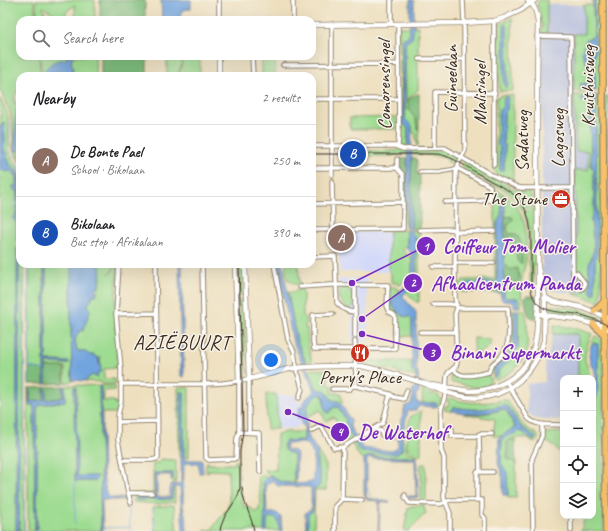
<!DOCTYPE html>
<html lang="en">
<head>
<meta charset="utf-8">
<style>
  body { margin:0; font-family:Caveat,sans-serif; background:#f6f6f6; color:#202124 }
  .controls { position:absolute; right:12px; bottom:12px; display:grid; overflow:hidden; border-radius:8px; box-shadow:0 4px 16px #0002 }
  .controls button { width:36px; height:36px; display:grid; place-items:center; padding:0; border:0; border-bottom:1px solid #e0e0e0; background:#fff; color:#202124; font:20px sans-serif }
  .you { position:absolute; left:271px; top:360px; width:14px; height:14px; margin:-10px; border:3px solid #fff; border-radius:50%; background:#1a73e8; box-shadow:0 0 0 6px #1a73e833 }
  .badge { display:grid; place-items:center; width:26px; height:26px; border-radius:50%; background:#2563eb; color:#fff; font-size:13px; font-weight:700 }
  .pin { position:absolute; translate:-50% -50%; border:2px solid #fff; box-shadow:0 1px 4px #0006 }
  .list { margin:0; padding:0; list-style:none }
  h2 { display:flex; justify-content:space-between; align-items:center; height:52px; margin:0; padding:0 16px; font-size:17px }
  h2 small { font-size:13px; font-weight:400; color:#757577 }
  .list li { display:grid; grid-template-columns:26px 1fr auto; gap:12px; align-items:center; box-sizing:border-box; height:72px; padding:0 16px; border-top:1px solid #e0e0e0 }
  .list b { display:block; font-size:15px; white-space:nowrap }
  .list p { margin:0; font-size:13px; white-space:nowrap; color:#757577 }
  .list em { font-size:13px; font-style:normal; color:#757577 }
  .icon { flex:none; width:22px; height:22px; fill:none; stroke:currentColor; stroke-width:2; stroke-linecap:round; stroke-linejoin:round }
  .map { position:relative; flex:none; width:608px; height:531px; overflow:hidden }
  .search { position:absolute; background:#fff; box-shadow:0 4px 16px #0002; left:16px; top:16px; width:300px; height:44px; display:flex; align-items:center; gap:10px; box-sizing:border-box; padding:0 14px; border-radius:12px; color:#757577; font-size:15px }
  .panel { position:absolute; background:#fff; box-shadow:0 4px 16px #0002; left:16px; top:72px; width:300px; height:196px; border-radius:12px }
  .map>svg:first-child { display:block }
</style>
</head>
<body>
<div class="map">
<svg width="608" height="531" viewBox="0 0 608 531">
  <rect width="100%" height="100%" fill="#f7f3e8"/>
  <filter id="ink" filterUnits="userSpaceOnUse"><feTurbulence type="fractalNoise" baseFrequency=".025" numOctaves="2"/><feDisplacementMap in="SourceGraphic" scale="8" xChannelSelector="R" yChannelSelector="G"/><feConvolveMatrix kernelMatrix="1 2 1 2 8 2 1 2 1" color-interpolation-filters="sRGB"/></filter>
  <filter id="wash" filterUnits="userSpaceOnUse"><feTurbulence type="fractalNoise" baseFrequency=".012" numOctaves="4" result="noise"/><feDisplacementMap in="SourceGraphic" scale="16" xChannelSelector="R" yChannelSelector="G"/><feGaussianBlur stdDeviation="0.9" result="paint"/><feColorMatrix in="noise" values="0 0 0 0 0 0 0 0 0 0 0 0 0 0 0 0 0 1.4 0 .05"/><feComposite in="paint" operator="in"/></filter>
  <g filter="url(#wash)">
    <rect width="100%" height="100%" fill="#eee0bf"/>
    <!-- built -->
    <path fill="#d3d9f9" d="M336 231 389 232V272H339L340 269 338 251V236H336Z
      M367 278 368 342H352V314L340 288 339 279Z
      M276 395H296L297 404H298L300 400 304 401 301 408 300 407 298 411 300 412 299 414 302 418V425H297V428L278 429Z"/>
    <!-- industrial -->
    <path fill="#bcc3de" d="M547 4 584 5V34H574L576 151H588V170L575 171 585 278 584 279 587 285V288L584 292 581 293H577L573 291 572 293 547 290 542 270V33L545 35 547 34Z
      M579 332V378H563V420L535 419 527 412V384L545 382V363L548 357 553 333Z"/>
    <!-- green -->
    <path fill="#9edc91" stroke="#6c8358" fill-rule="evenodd" d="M0 0H34L36 20H20V56H39L40 76H20V90L15 94 14 104 20 101V107L17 109C15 123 15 137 15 150L20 149V162L13 150 12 121 10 112 0 90Z
      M36 0H95V20H90L88 17 81 18 79 20H76L75 18V5L66 12V20H56L53 18 54 14 43 7V9L45 11 43 19 45 20H37Z
      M539 0H547V35L542 33 541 27H543V25L541 24 540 13 537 5Z
      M595 0H601V90L595 91Z
      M584 5H593L594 35 586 42 583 49 584 56 589 70V81L586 84H580L588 91H574V34H584Z
      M512 18 513 91H499V75H496V39H499V24Z
      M414 26H418V90L408 99H406L405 43 412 38Z
      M399 27H410L409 35 402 40V99H400Z
      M40 56H68L65 60C52 60 50 65 43 75V76H42Z
      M73 56H95L96 76H72L73 67 71 62Z
      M167 56H180L182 63V56H200V74L179 76 182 64V63L177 76H167Z
      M262 56H276L275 74 276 76H262Z
      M500 95H513V184L508 182 496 174V172L493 169 495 165 496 97H500ZM504 97 507 110 504 113 503 144 505 146 504 170 500 171V147Z
      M574 95H588V96L581 100 589 101 590 111 591 162V166L594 170V210L591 219 594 245V250L589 264V269L591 292 595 278V260L597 254 596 95 600 96 602 238 601 253V297L600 302 573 294V291C584 296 591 289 584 279L585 278 577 269 575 170H588V151H576Z
      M605 96H608V251L607 238Z
      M0 98 7 113 9 121V146L10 154 20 170V264H24V531H19V249L16 531H0V171C4 170 7 172 11 171L16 175 17 190 16 216 13 217 16 221 19 241V180L18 173 10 165 4 149 5 141 4 123 0 128 1 114 0 111Z
      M400 100H402V123L408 128 407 147 400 144Z
      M406 100H408L409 110 416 119 417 129H419L418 146H417L415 133 412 132V126L405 119Z
      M396 117 397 128 396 129H350V118Z
      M398 149 404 150H444L457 157 454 164 450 162 449 163 447 162 448 159C431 153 411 154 393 155V156H355V154L336 155V150L396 151 398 150Z
      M464 161 510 187 516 190H522V192L530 191V194L531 196V205L522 210C516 199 508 190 496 186 493 185 490 185 486 183L487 181 479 176 478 178 464 170 465 168 461 166Z
      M495 189 507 196 514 203 521 214 525 225 526 236V260L521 284 522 302 521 307H518V300L517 298H506L504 296V279H509L514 284V282L518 281 507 266 504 265V237H509L513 234H508C506 227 509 223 512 217L505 216 504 196 501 216 497 223V281L496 282 467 283 466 284V290L467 291 497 290 499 291 500 293 460 292V283L462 282 463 280 495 279Z
      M534 193 536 195 535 266H534V288H530V265H529V228L524 212 533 207Z
      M407 230V248L402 249 408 256H412V279L408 277 399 286 397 283H391V273L389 272V231Z
      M411 230H418L419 233V302H416L406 292 415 283 416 280V238L411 233Z
      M29 264H44V370L29 367Z
      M46 264H71V324L72 380 70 382 65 383V367H46V363L68 364 61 361H46Z
      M100 264H114L113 269 109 274 113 271 115 264H118L115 313 117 355 119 366H115V368L104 369V379H115V384H104L101 383V382L85 381 92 375 96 377 98 372V358L93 355 90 356 83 351H79L77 350 75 341 76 338V336L80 329 83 331 88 304 91 300 93 295H96L101 282Z
      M238 264H243L244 295H239Z
      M286 264H298L300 285H297L287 279 285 268Z
      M345 287 349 289C354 295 356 303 351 309H349C341 305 332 292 345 287Z
      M390 287H395L400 291 392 300V306L402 316 411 317 412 318V336H398V317L397 314 389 309C389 301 390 294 390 287Z
      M302 289V291H303V314L307 323 304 327 307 328 308 343 312 363 307 364 297 341 288 293Z
      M239 300H244L246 376 241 377Z
      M552 306C569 306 585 311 601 318L600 320H598L602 321 603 323H600L578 316 550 313 545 311 546 308Z
      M510 310H514V347L506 359 494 368V376H498V371L506 364 518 347V310H524C528 317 527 324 527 332 527 337 528 342 527 348 525 364 509 375 495 380L494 379 491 372 492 365 494 367C514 352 512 342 512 319H510L509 314H512V311H509Z
      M554 325 575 328 592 334C588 342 585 351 585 359 586 366 590 371 590 378H578V334H553Z
      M595 336 603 340 604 531H581L584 520 583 516H593V406L597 396 598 388V344L594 343 591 346 592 341Z
      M474 338 490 339V345C486 350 481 353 474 353Z
      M361 361H408L412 362V371L416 374V377L363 363Z
      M313 369 329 370 328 385H332V393H341L342 400 343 402 341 403 339 401H332L326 391 317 390 309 370Z
      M455 373 457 375 488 374 491 380C486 394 467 385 458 383 456 383 454 383 452 383L451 382V375Z
      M72 385 115 386V390L104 391V401H114L115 402V404H119L117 413H102C101 453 100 492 101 531H37V410L39 405 65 401V386ZM74 387 76 388 77 476 95 481H75Z
      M179 387H188L189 388V457H184V392H181V457H179L178 388Z
      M423 387 429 391 430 394 433 395 434 393 438 395 441 399 439 405 436 407V403H422Z
      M28 388H29V405H34L35 531H28Z
      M266 394H276L278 429H267Z
      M318 394 323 395 325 409 329 413C332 411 332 406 338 407L346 420V427L353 439 347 442 334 417 326 421 320 410 307 417C307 404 308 404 318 394Z
      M450 398C469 404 484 404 504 400H506C514 408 517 420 526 427 530 431 536 432 539 437L537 441 535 442 530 440 528 438H515L507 441 511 460 513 461 516 465V498H508L507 477 501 463 502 439 520 431H521L534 440 536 437 518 424 508 407 472 410 454 407 452 408 451 411 444 410 445 406H448L449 402 447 401Z
      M501 410H506L515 427 501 436H493L495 419 463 414C476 415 489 414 501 410Z
      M421 411V454L420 455C416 454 410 453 408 449 405 443 408 422 411 416Z
      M286 432H304V440L286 441 284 443 288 453H292L294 456V480H296V483L281 482 271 475 270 476 264 470H276L277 434Z
      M563 432V458C558 448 552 444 542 440L544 433Z
      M402 439H404L406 441C406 452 406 453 417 456V457H394L371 456 364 459 360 457 351 443 354 442 359 450 397 454 402 450Z
      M317 450 326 465V490H315L314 531H306L307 514 313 511 314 489 320 476 317 466Z
      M160 459 175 460 176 461V478L175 485H173V473L154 474 155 498 136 497V499H172L173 489 175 487V502L157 504 133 502V494L153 493V464L154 463H158L160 462Z
      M208 461V464H235V461H238V475H239V489H241L242 501 244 507 248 506 255 512 259 510V507L261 504 258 477 261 476 262 474 267 478 264 480 263 482 266 515 279 517 280 531H204L212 529 225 511H226L229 504 228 471 209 470V472L206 473V463Z
      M422 464H425L426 465V499L425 500V503L420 502 421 493V465Z
      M174 505 177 531H155L153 507Z
      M424 505V508L426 513 408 531H404L408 508 411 506Z"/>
    <!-- forest -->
    <path fill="#7ebc7b" stroke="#5c734c" d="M100 0H145V20H100Z
      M101 56H147V76H101Z
      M417 94H419V129L417 128 416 120 409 110 408 100Z
      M401 158 404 159 405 158H407V228H405V223L404 222 405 174 399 168H402Z
      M412 158H416L417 162V174H420V226L419 229 411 228V173Z
      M505 216 512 217 513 219 512 222 507 226 508 233C510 234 512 234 515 234 523 238 522 255 522 263L520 264C515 259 517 254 515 248 513 244 509 242 509 237H504Z
      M504 265H506C513 272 509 269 517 268L520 280 514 282 517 288 512 287 510 285 509 279H504Z
      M526 296H536V319C534 319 532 319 530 317 527 313 524 301 525 297Z
      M29 367 44 370V384H29Z
      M46 367H64V383L46 384Z
      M63 386V397L62 398 46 400V389H44V401L30 402V388Z
      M515 438 516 465 513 461 507 459V441Z"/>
    <!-- water -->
    <path fill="#72a4de" stroke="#56677e" d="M161 0H191V9L182 10 181 20H162Z
      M410 0H414V26L412 38 405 43V119L412 126 411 173V228H407L408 128 402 123V40L409 35 410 27Z
      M593 0H595V91C590 91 586 90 581 89L580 84H586L589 81V70L582 52 586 40 591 38 594 35Z
      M505 24 507 25 508 86 506 87H505L504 84V25Z
      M68 56H73L71 62 73 67 72 76H65L64 73C59 70 54 72 50 76H43C44 69 51 62 59 60 61 59 63 60 65 60Z
      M588 95H596L597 254 595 260V294L594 295 592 294 591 292 589 269V264L594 250V245L591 219 594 210V170L591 166V162L590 114 589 102 581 101V98L588 96Z
      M504 97H508L507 110 504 113 503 144 505 145 504 170V171H500V147L498 145 499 110 503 107Z
      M20 107V149L16 152 15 150C15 137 15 123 17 109Z
      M4 122 5 141 4 149 10 165 15 169 18 173 19 180V241H17L16 221 13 219V217L16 216 17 191 13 189V186H16V175L11 171H8L6 173 4 170 0 171V128Z
      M502 195H504L505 197 504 296 506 298H517L518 300V307H514V303L512 302 503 301 501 298 500 292 499 291H468L466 290V284L467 283 496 282 497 281V223L501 216Z
      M407 230H411L412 233 416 239V280L413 285 415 288 412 291 409 289 404 294 403 297 416 312V369L418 371 419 392 416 394V400L419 403H436L437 404V406L435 407 419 406 416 410 408 411 402 435V449L397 454 362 452 359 450 346 427V420L338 407C334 406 331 409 330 412L327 413 325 409 323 395H317L309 403 307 407V429L309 438 317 450V466L320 476V485L318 487 314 489 313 509 312 512 310 513 308 515V531H306L305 514 306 512 311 510V487L281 486H278L273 480 266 485 267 513H277L281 517 282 531H279C279 522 279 516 268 518L267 522V531H264L265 499 263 482 264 480 271 475C274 477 276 479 279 481 287 484 306 485 313 481 313 472 316 448 306 444 300 442 292 444 286 444V449L289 450 295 451 297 453 296 480H294V456L292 453C285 453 280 447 286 441L304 440V425L303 424 302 425 301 418H298L297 414H299L300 412H298L300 407 302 408 304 401 314 391 293 342 277 264H282L297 341 306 364 308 370H309L317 389 318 390H325L332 400 340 402 351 421 350 427 363 448 393 451 398 447V434L405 406 411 404 413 395 412 390 416 387V374L412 371V319L410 317C399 317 400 313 392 306V300L412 279V254L407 249Z
      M17 248 19 249V531H16V520Z
      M44 264H46V361L69 362 68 364 46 363V384H44Z
      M71 264H100C101 272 101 281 98 288H96L95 289 97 292 96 295H93L91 300 88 304 90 311 83 331 80 330 78 334 76 336V338L75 341 77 350 79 351H84L90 355H93L98 358 99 364 100 365V356L101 372 97 373 98 377H96L92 375 85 381 72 380 71 324Z
      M179 264H182L184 377 181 376Z
      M514 310H518V347L509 361 498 371V376L495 377 494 376V368L506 359 514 347Z
      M594 343 598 344V388L597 396 593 406V387L595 372 590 363 589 355 591 346Z
      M63 386H65V401L39 405 37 410V531H35L34 405H29V388H30V402L44 400V389H46V400L62 398 63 397Z
      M74 387H76L77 476H98L95 481H75Z
      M99 387H101L103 474 106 493 109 497 113 498H127V500H102L103 531H101L100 493 101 479Z
      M181 392H184V460H202L203 473H199V464L184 463 183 506 186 519 187 531H183L180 487H174L173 489 172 499 136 500V497H155L154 473H173V479L171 480V475H157V497H170V485L181 484Z
      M504 405 508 407 521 427 536 437 534 440 521 431H520L502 439 501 463 507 473 508 495H503V478L498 463 499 438 515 427 507 411 503 409 491 412 473 414 451 411 452 408 454 407C474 411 485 409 504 405Z
      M371 456 394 457H417L418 497 416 498H408L407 496H416L415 459H400L369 458 367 460V481L366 493V497C370 501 377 497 381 501H390V502L380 503 379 531H378L379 501 367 500 365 497 364 493V459L366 457Z"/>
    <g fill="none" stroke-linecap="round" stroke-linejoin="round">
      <!-- stream -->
      <path stroke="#72a4de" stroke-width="1" d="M9 121V146L10 154 20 170
        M24 264V531
        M29 264V367
        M29 384V367L44 370
        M75 481V524
        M368 488V493L371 497
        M129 507 130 531
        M153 507 155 531
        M103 528 130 527"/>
    </g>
  </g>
  <g filter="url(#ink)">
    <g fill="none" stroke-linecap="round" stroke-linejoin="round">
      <!-- minor casing -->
      <g stroke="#94856e" stroke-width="5.5">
        <path id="minor" d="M293 0V20
          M219 20V0
          M391 24V0
          M537 36 571 37 573 288C578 290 582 291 585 285L584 282 577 273H573
          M252 56 253 76
          M419 59H464
          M283 65 398 64
          M312 99H399
          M312 146H395L403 149 445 148 490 174 517 187 521 188H572
          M398 146 399 129 398 24
          M435 148V92L495 93
          M494 165V21
          M312 168H397
          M397 168V159
          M420 172H440C446 169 449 172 457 168L490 186V200H483L481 201 445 202
          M332 175V24
          M332 181 333 230 334 242
          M312 204 403 202
          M312 230 403 229V175L397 168
          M420 230 451 229 460 232 494 231
          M312 257 335 256 337 303C343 309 347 312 355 312
          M455 263H494
          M119 264 116 314 121 369V402L118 415V440L128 493 131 503
          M274 264 288 340 294 351 297 372 299 376 302 389 299 398
          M433 267H455
          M355 286V336
          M300 287 330 285H388L387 308 389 312 393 314 395 316V349H314L313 342V315L333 314
          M433 304H449L457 305
          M116 314 156 313
          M420 332H456
          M355 341 356 386 390 394 394 397 404 399 407 390
          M454 369C455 371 457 373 459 374 466 378 481 374 489 372 491 361 497 363 502 355 512 342 508 323 508 308H457
          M249 378V432
          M506 381 528 418C537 427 551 424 563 425
          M121 384H205L223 383 239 381V432L237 438 236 458 234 459 209 460 206 458 202 264
          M332 389H350L352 386H356
          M118 422 158 421
          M373 429 381 431 382 435 392 437
          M441 429H452V436H479V434H492
          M311 431 321 426 334 448 343 447 383 423 390 394
          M239 432 259 433 260 472
          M479 436 480 472
          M122 460H152L156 459 158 458 156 264
          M128 493H152
          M405 495V497L409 503 441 504 450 500H482V515L485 518V531
          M342 499 362 500
          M477 500V472H493
          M571 516V531
          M335 531V506L342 499 343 447
          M450 531V513L444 498V458L441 450V410L446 392 447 376 448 373 456 366 457 363 455 314 457 308 455 298V267L456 172C457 164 461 158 465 151L464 23 463 0
          M533 531 532 459 542 436V425"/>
      </g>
      <!-- tertiary casing -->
      <g stroke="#94856e" stroke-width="6">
        <path id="tertiary" d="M312 25 464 23 494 21 504 18 521 10 535 0
          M219 76V56
          M235 264 239 381C256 378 272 373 289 369 306 366 323 366 340 366 347 366 355 366 361 366 367 367 373 369 379 370 395 374 410 379 426 384 429 385 431 387 434 388 464 400 493 404 519 381 531 370 540 357 544 340L545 295 538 268
          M245 264 249 378
          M544 297 554 302 567 304 584 308 608 318
          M537 313 544 315 576 319 593 324H598L608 329
          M432 385 469 391C494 391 520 379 531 355 538 340 537 322 538 305 538 285 538 265 538 244 537 171 536 97 538 23 537 15 536 6 528 1"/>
      </g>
      <!-- primary casing -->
      <g stroke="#94856e" stroke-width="8">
        <path id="primary" d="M603 0V124L606 531
          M594 311 600 306 605 300
          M593 324 605 335"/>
      </g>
      <!-- minor -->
      <use href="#minor" stroke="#fff" stroke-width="3.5"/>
      <!-- tertiary -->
      <use href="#tertiary" stroke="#fff" stroke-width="4.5"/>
      <!-- primary -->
      <use href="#primary" stroke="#f6c16b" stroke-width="5.5"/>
      <!-- tram -->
      <path stroke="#3b2a1e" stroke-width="1" d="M312 154H438C454 157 468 168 482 176 492 182 504 187 513 194 531 209 531 229 531 250 531 263 531 277 531 290 536 314 557 311 576 314 587 316 598 320 608 326
        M242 487C242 502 252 516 254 531
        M220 531 221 526 225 516 238 496 240 488V451L243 432 242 380 239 264"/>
    </g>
  </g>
  <!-- icons -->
  <defs>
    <g id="office-disc" transform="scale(1)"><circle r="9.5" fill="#c8321e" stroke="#f7f3e8"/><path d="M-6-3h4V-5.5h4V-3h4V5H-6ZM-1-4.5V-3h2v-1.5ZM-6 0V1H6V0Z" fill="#fff"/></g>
    <g id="restaurant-disc" transform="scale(1)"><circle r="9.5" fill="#c8321e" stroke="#f7f3e8"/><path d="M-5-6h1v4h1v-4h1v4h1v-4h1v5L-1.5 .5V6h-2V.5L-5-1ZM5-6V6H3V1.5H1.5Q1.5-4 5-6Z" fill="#fff"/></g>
  </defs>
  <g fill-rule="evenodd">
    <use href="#office-disc" x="561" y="199"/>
    <use href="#restaurant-disc" x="360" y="353"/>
  </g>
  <g text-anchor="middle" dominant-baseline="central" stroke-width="3" stroke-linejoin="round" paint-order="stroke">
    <!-- street labels -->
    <g font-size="19" fill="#3b2a1e" stroke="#f7f3e8">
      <text transform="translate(451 79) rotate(-90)">Guineelaan</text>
      <text transform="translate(384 85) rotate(-90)">Comorensingel</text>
      <text transform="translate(588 86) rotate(-90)">Kruithuisweg</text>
      <text transform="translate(480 93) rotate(-90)">Malisingel</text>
      <text transform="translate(558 138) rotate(-90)">Lagosweg</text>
      <text transform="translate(522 141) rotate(-90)">Sadatweg</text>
    </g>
    <!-- poi labels -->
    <g font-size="19" fill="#3b2a1e" stroke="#f7f3e8" text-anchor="end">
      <text x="547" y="199">The Stone</text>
      <text x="360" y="377" text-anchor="middle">Perry's Place</text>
    </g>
    <!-- neighbourhood labels -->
    <g font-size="20" letter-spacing="1" fill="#3b2a1e" stroke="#f7f3e8">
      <text x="182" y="342">AZIËBUURT</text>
    </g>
  </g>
  <!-- callouts -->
  <path fill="none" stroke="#7b2cbf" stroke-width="1.5" d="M352 283L426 246M362 319L413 283M362 334L432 352M288 412L340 432"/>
  <g fill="#7b2cbf" stroke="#f7f3e8" stroke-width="1.5">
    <circle cx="352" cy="283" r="4"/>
    <circle cx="362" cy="319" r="4"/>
    <circle cx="362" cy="334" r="4"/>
    <circle cx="288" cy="412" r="4"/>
    <circle cx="426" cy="246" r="10"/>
    <circle cx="413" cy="283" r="10"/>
    <circle cx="432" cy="352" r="10"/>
    <circle cx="340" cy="432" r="10"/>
  </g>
  <g font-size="12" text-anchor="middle" font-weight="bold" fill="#fff">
    <text x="426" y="251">1</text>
    <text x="413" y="287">2</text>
    <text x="432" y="357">3</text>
    <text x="340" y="436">4</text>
  </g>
  <g font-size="20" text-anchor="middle" font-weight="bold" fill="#7b2cbf" stroke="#f7f3e8" stroke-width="3" stroke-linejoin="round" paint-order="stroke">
    <text x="509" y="253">Coiffeur Tom Molier</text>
    <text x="506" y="290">Afhaalcentrum Panda</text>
    <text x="515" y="359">Binani Supermarkt</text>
    <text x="403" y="439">De Waterhof</text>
  </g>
</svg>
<div class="controls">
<button>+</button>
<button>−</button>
<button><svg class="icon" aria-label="locate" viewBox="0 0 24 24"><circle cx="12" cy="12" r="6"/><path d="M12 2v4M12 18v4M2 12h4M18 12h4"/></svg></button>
<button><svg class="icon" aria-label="layers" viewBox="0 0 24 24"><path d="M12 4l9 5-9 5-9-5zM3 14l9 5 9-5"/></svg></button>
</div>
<div class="you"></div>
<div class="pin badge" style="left:341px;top:238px;background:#8d6e63">A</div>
<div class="pin badge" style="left:353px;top:154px;background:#1a4fb4">B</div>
<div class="search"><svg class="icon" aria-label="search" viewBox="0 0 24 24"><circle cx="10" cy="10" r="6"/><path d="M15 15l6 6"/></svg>Search here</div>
<section class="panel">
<h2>Nearby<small>2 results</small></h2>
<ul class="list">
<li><span class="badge" style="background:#8d6e63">A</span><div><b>De Bonte Pael</b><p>School · Bikolaan</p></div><em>250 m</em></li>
<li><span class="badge" style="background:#1a4fb4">B</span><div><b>Bikolaan</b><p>Bus stop · Afrikalaan</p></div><em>390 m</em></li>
</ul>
</section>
</div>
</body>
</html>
